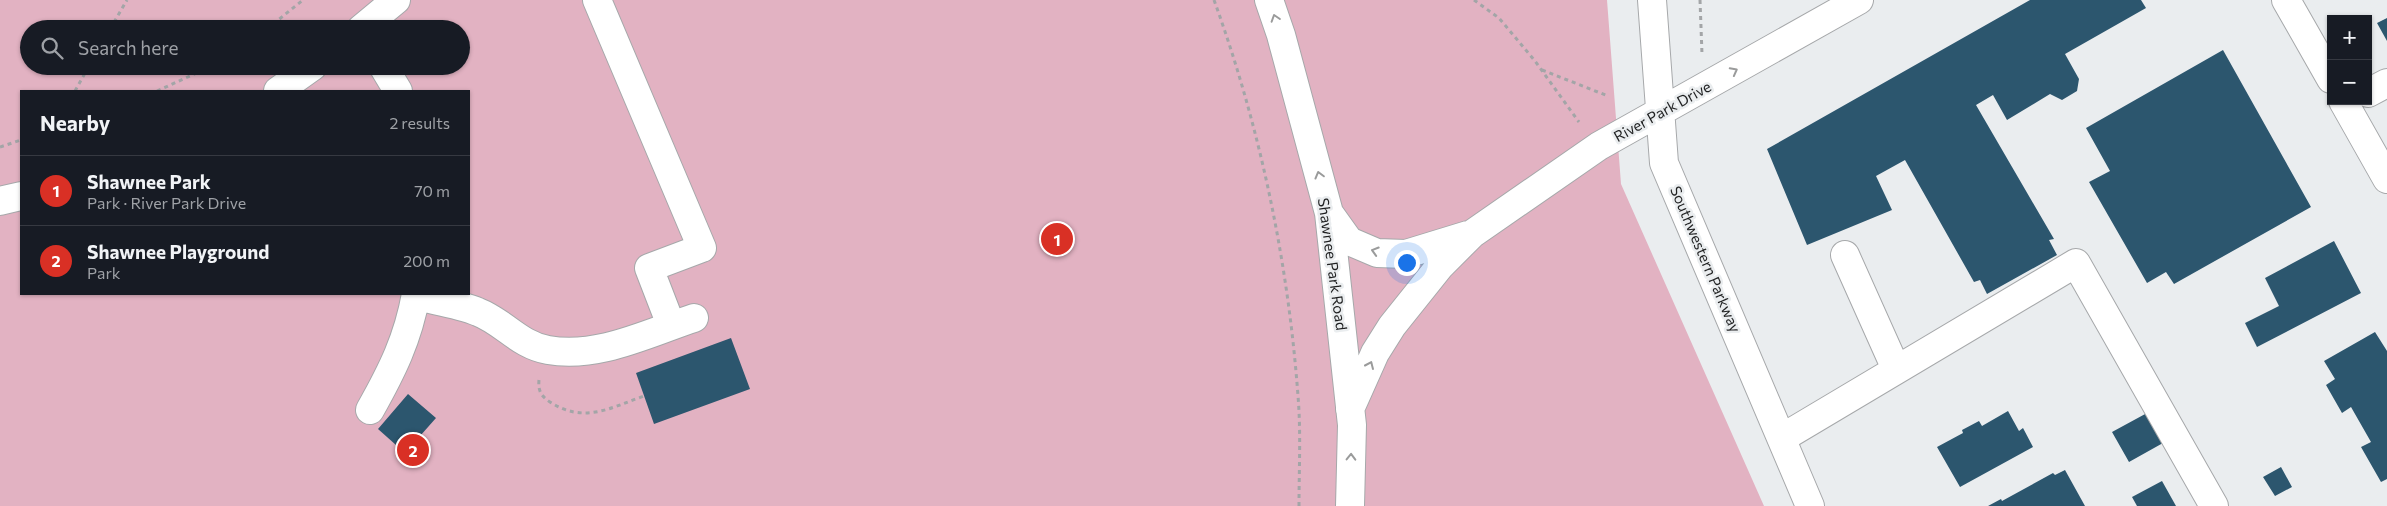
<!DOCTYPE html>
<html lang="en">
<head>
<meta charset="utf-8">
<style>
  body { margin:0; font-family:Commissioner,sans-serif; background:#242831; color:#f1f3f6 }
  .controls { position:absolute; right:15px; top:15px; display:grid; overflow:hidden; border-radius:0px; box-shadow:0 1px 4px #0004 }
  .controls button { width:45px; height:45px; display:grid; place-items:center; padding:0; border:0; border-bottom:1px solid #363941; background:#171b24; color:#f1f3f6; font:25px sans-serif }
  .you { position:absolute; left:1406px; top:262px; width:18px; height:18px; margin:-12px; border:4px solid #fff; border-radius:50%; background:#1a73e8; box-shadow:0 0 0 8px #1a73e833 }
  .badge { display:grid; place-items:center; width:32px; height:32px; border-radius:50%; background:#d93025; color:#fff; font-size:16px; font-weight:700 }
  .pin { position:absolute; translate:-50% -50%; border:2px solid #fff; box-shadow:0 1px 5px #0006 }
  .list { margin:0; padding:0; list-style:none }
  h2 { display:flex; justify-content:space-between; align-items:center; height:65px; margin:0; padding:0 20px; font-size:21px }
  h2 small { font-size:16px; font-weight:400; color:#9ea1a6 }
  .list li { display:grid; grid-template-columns:32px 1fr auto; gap:15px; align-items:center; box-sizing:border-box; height:70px; padding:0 20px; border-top:1px solid #363941 }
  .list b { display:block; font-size:19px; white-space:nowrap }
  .list p { margin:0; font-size:16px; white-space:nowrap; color:#9ea1a6 }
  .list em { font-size:16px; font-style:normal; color:#9ea1a6 }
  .icon { flex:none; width:28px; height:28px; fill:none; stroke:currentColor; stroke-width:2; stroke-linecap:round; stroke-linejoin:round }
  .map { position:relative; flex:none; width:2387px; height:506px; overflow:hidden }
  .search { position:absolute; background:#171b24; box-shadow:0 1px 4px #0004; left:20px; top:20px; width:450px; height:55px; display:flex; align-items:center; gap:12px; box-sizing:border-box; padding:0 18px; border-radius:28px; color:#9ea1a6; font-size:19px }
  .panel { position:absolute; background:#171b24; box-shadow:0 1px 4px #0004; left:20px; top:90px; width:450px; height:205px; border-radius:0px }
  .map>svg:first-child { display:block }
</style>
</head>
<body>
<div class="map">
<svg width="2387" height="506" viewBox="0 0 2387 506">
  <rect width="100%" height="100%" fill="#eaedef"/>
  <!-- green -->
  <path fill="#e2b2c2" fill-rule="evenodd" d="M0 0H1607L1621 184 1764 506H0ZM29 29H461V66H29ZM21 91H469V294H21Z"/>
  <!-- building -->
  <path fill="#2c566e" d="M2030 0H2141L2146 8 2065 54 2079 79 2077 91 2062 100 2050 94 2007 120 1993 95 1976 105 2054 239 2049 240 2057 255 1987 294 1980 280 1974 282 1905 160 1876 176 1892 210 1807 245 1767 149Z
    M2387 18V41L2377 23Z
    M2223 50 2311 207 2174 284 2166 272 2147 283 2089 182 2110 171 2086 128Z
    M2334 241 2361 293 2257 347 2245 323 2279 306 2265 278Z
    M2375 332 2387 351V479L2381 482 2361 447 2371 442 2351 407 2342 413 2326 385 2335 379 2324 361Z
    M731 338 750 389 654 424 636 373Z
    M408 394 436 418 405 453 378 429Z
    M2008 411 2019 431 2023 428 2033 447 1960 487 1937 447 1963 433 1962 430 1979 421 1982 426Z
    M2147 413 2163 443 2129 462 2112 432Z
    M2281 467 2292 487 2275 496 2263 477Z
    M2065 470 2085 506H1988L2001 499 2002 501 2053 473 2055 475Z
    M2162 481 2176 506H2137L2132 497Z"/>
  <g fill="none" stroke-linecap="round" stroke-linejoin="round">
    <!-- minor casing -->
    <g stroke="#a6a8aa" stroke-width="30">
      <path id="minor" d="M597 0 702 248 649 268 671 325
        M1269 0 1281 35 1329 213 1352 425 1350 506
        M1652 0 1664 163 1810 506
        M2286 0 2331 79
        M361 29 396 0
        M383 66 398 91
        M278 91 313 66
        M2368 93 2387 83
        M2343 101 2387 179
        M0 201 21 196
        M1329 213 1349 241 1377 253 1406 254 1468 235
        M1845 255 1896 369
        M416 296C436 301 459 304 478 312 504 322 519 345 548 350 598 359 648 333 694 318
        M1350 409 1375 353 1392 326 1440 266 1472 234 1599 146 1859 0
        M370 410C392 371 408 339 416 294
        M1782 438 2076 263 2214 506"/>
    </g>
    <!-- path -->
    <path stroke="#a3a5a7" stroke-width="3" stroke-dasharray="4 4" stroke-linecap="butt" d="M1214 0C1260 127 1288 261 1298 396 1301 432 1299 470 1299 506
      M1474 0 1499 18 1535 61 1579 122
      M1700 0 1702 54
      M110 29 127 0
      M267 29 303 0
      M1542 70 1608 96
      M75 91 89 66
      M157 91 212 66
      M0 147 21 140
      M539 380C538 391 541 396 550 402 584 424 610 408 644 396"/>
    <!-- minor -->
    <use href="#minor" stroke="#fff" stroke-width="28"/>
  </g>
  <!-- one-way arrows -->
  <defs><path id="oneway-chevron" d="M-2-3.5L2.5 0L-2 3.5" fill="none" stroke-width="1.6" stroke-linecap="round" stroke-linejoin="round" transform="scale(1.25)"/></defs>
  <g stroke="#9a9b9b">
    <use href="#oneway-chevron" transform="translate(1275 18) rotate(-108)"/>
    <use href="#oneway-chevron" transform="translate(1734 71) rotate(-28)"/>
    <use href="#oneway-chevron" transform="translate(1319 175) rotate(-105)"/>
    <use href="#oneway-chevron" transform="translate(1375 251) rotate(-163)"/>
    <use href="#oneway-chevron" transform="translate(1370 365) rotate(-66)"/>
    <use href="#oneway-chevron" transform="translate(1351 457) rotate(-89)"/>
  </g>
  <g text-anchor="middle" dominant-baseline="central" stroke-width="5" stroke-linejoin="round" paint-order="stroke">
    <!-- street labels -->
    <g font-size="15" fill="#1f2021" stroke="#eaedef">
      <text transform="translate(1662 111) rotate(-29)">River Park Drive</text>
      <text transform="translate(1706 259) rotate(67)">Southwestern Parkway</text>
      <text transform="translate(1333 264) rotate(82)">Shawnee Park Road</text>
    </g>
  </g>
</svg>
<div class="controls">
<button>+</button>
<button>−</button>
</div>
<div class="you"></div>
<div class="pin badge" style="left:1057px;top:239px">1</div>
<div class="pin badge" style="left:413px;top:450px">2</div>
<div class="search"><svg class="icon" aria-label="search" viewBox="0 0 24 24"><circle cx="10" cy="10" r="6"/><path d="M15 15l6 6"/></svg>Search here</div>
<section class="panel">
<h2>Nearby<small>2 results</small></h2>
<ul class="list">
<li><span class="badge">1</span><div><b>Shawnee Park</b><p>Park · River Park Drive</p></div><em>70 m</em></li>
<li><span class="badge">2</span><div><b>Shawnee Playground</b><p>Park</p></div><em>200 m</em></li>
</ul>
</section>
</div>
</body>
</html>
